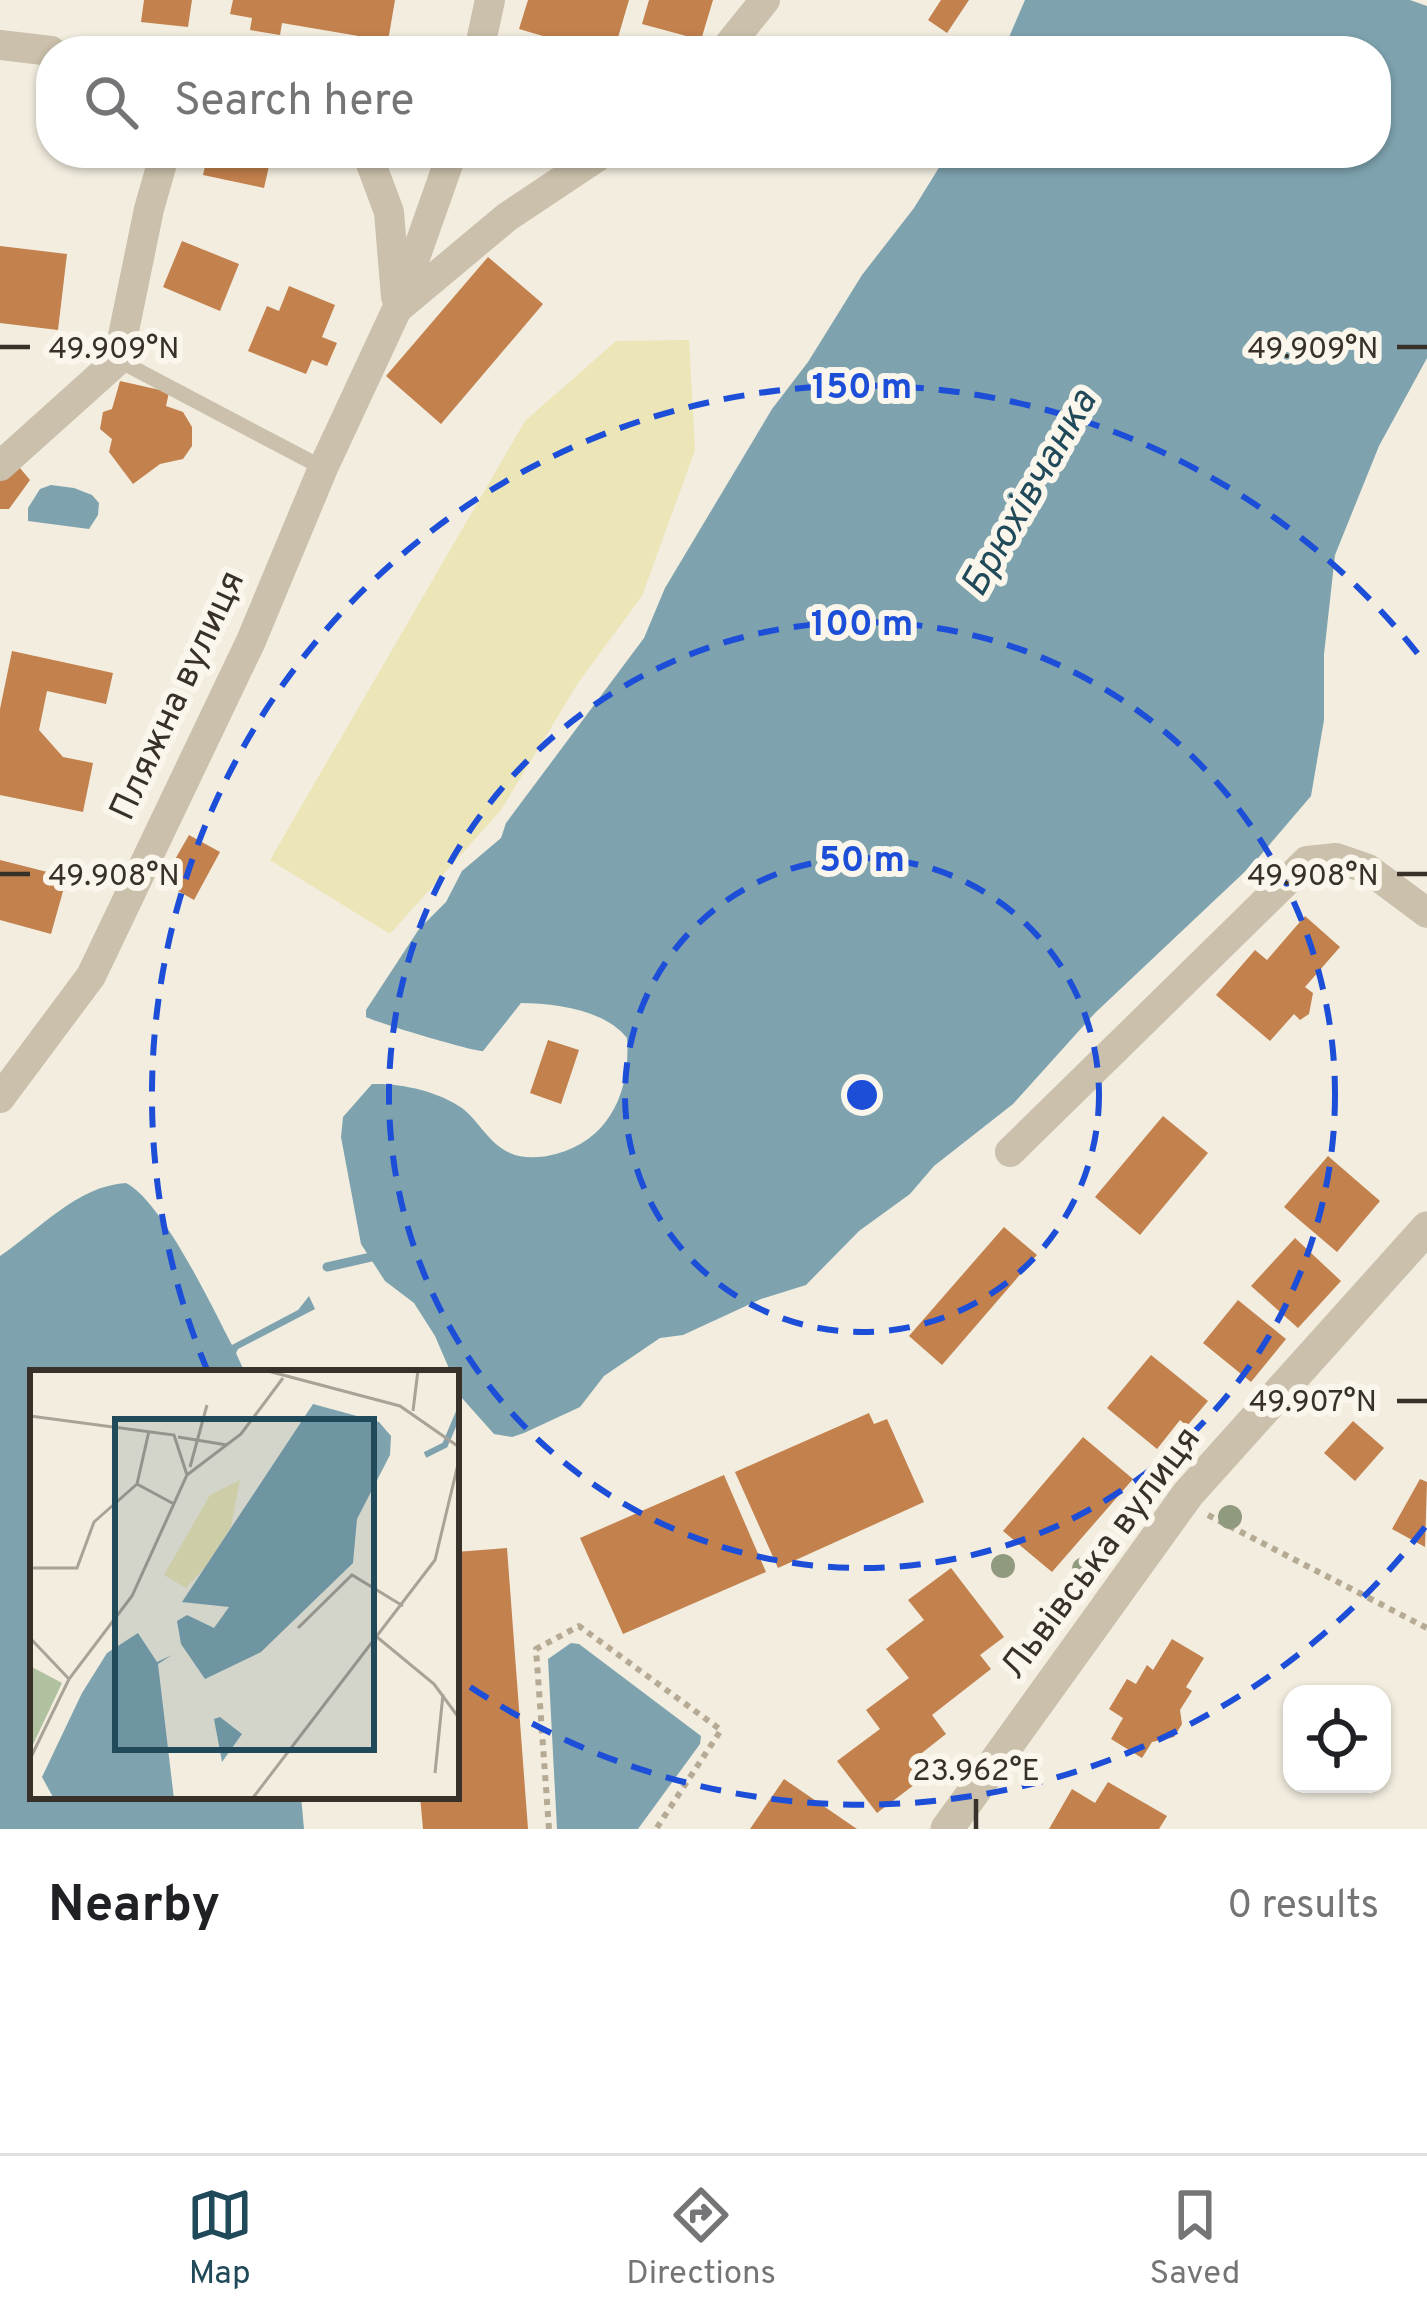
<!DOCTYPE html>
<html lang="en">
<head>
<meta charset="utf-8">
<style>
  body { margin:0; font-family:Overpass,sans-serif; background:#f2f2f2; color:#202124 }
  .controls { position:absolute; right:36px; bottom:36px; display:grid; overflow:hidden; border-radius:24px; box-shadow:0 3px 9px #0004 }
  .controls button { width:108px; height:108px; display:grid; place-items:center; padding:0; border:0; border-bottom:3px solid #e0e0e0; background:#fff; color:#202124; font:60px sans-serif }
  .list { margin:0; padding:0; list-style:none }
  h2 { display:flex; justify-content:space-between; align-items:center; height:156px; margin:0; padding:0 48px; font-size:51px }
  h2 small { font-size:39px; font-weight:400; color:#757577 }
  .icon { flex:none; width:66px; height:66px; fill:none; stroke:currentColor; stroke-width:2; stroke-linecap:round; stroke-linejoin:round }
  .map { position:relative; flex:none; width:1427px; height:1829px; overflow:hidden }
  .search { position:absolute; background:#fff; box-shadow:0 3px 9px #0004; left:36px; right:36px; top:36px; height:132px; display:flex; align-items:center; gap:30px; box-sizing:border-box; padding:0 42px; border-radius:48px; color:#757577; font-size:45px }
  .sheet { height:324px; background:#fff }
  nav { display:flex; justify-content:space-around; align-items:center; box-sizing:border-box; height:168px; border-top:3px solid #e0e0e0; background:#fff; font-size:33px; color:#757577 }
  nav a { display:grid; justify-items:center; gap:6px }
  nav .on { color:#204959 }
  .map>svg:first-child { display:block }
</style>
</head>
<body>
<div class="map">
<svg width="1427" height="1829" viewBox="0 0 1427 1829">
  <rect width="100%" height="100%" fill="#f2eddf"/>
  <!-- sand -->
  <path fill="#ece5b7" d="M689 340 695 450 642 596 578 683 501 810 390 934 270 860 525 421 616 341Z"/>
  <!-- water -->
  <path fill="#7ea3af" d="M1025 0H1410L1427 6V358L1379 446 1335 555 1324 654V720L1311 796 1253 864 1095 1013 1013 1104 934 1166 910 1194 859 1231 806 1285 761 1299 683 1335 660 1338 604 1376 580 1407 524 1433 512 1437 494 1434 461 1397 456 1373H451L435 1336 414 1303 385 1281 361 1244 341 1137 343 1117 372 1084C400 1083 438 1091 462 1108 480 1122 488 1143 510 1153 522 1159 542 1158 556 1154 609 1140 631 1092 627 1038 605 1010 555 1003 521 1003L483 1051C471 1051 378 1023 366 1017V1010L419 929 446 902 462 871 501 838 506 823 644 638 665 588 772 409 808 362 862 275 914 208 948 153H1376V51H1003Z
    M51 485 74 488 92 495 99 503 98 515 89 529 28 521V508L40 489Z
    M126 1183C162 1201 212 1307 232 1345L298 1310 309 1296 315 1309 238 1349 236 1353 245 1373H33V1796H301L304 1829H0V1256C39 1230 77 1186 126 1183Z
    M571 1643 579 1644 701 1736 700 1744 638 1829H557L548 1659Z"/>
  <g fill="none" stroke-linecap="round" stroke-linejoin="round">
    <!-- stream -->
    <path stroke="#7ea3af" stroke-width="9" d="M327 1267 380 1255"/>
  </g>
  <!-- building -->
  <path fill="#c2814d" d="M144 0H192L188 27 141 22Z
    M233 0H395L388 41 282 23 280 35 250 30 252 18 230 14Z
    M528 0H629L614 51H575L577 46 519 29Z
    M649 0H713L701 40 642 24Z
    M941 0H969L947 33 928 20Z
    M208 153H272L264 188 203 175Z
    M182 241 239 264 220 311 163 287Z
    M0 246 67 254 58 330 0 323Z
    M488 257 543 304 441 424 386 376Z
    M289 286 335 305 322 337 337 343 327 366 312 360 306 374 248 351 267 306 279 311Z
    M120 381 169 392 166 406 183 412 192 427V446L183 459 160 464 133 484 109 452 112 439 100 429 103 412 112 409Z
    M15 462 30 480 9 509H0V475Z
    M12 651 113 673 106 704 47 691 39 730 63 757 93 763 83 812 0 795V709Z
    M189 835 220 852 194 900 162 882Z
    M0 860 67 877 51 934 0 920Z
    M1305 916 1340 947 1305 987 1313 993 1309 1014 1300 1020 1294 1014 1270 1041 1216 995 1255 950 1267 960Z
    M548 1040 579 1050 561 1104 530 1093Z
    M1163 1116 1208 1153 1140 1235 1095 1197Z
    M1328 1156 1380 1201 1337 1252 1284 1207Z
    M1004 1227 1037 1255 942 1365 909 1336Z
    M1295 1238 1341 1281 1298 1328 1251 1286Z
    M1238 1300 1286 1339 1251 1382 1203 1343Z
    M1151 1355 1208 1401 1187 1426 1180 1420 1157 1449 1107 1408Z
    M869 1413 874 1424 887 1419 924 1502 778 1568 735 1472Z
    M1353 1421 1384 1448 1355 1481 1324 1453Z
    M1083 1437 1133 1479 1052 1572 1003 1531Z
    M724 1475 766 1572 623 1634 580 1538Z
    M1420 1479 1427 1482 1425 1547 1392 1529Z
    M507 1548 528 1829H423L420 1796H456V1552Z
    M951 1568 1004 1637 980 1655 991 1669 932 1715 946 1734 918 1756 931 1772 877 1813 837 1761 880 1729 866 1710 909 1678 886 1649 924 1620 908 1600Z
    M1172 1639 1204 1658 1186 1687 1192 1691 1180 1710 1182 1724 1174 1737 1152 1742 1142 1758 1111 1739 1123 1718 1109 1709 1127 1679 1136 1684 1147 1665 1153 1670Z
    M784 1779 857 1829H750Z
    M1108 1782 1167 1816 1159 1829H1049L1072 1789 1095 1803Z"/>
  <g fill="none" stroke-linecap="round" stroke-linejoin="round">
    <!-- path -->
    <path stroke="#b6aa95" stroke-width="6" stroke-dasharray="6 6" stroke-linecap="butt" d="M1208 1515 1427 1628
      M549 1829 536 1649 579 1626 721 1730 656 1829"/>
    <!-- service -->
    <path stroke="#cac0ab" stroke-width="15" d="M118 360 323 468"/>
    <!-- minor -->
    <path stroke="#cac0ab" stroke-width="30" d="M0 45 51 51
      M479 51 490 0
      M724 51 765 0
      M367 153 389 212 396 297
      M398 306 452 153
      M0 466 118 360 149 209 165 153
      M0 1098 91 976 251 641 323 468 397 309 507 217 603 153
      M1010 1152 1307 861 1336 858 1368 869 1427 913"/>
    <!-- tertiary -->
    <path stroke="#cac0ab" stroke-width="33" d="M947 1829 1188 1494 1427 1228"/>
  </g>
  <!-- trees -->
  <g fill="#909a7e">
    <circle cx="1230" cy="1517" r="12"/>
    <circle cx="1003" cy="1566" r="12"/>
    <circle cx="1084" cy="1569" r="12"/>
  </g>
  <!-- ticks -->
  <path fill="none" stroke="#38312a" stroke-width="4.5" d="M0 347H30M1397 347H1427M0 874H30M1397 874H1427M1397 1401H1427M976 1799V1829"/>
  <!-- distance rings -->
  <g fill="none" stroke="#1d4ed8" stroke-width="6" stroke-dasharray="21 15">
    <circle cx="862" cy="1095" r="237"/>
    <circle cx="862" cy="1095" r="473"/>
    <path d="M1425 1527A710 710 0 0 1 460 1680M208 1372A710 710 0 0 1 1425 663"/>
  </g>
  <g text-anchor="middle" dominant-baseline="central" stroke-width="12" stroke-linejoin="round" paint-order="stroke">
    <!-- street labels -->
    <g font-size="36" fill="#38312a" stroke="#faf6eb">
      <text transform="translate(179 696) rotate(-65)">Пляжна вулиця</text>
      <text transform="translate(1102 1554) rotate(-53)">Львівська вулиця</text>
    </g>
    <!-- water labels -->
    <g font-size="39" font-style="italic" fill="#204959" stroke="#faf6eb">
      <text transform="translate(1031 494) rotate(-60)">Брюхівчанка</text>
    </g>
  </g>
  <!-- overview -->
  <g transform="translate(30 1370)">
    <rect width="429" height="429" fill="#f2eddf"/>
    <path d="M0 296 32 313 0 381Z" fill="#afc19f"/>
    <path d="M210 110 201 157 176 196 156 218 134 205 180 125Z" fill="#ece5b7"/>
    <path d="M283 34 349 52 361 66 360 85 327 149 323 193 231 282 175 309 151 274 147 251 157 245 184 258 199 237 152 232ZM108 263 127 292 142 285 128 294 144 429H24L12 407 52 323 77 283ZM190 347 212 364 192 392 184 349Z" fill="#7ea3af"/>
    <path fill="none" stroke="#7ea3af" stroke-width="6" d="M395 85 415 75 429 42"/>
    <path fill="none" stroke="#a8a297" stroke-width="3" d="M234 0 370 36 429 77M383 41 388 0M0 46 144 65 157 105M148 67 197 75M160 97 177 35M107 114 144 134M0 198H47L64 152 107 114 119 61M268 258 322 205 373 236M347 267 404 314 429 348M0 268 39 309M0 389 39 309 102 226 157 105 211 64 253 8M405 403 413 324M222 429 405 190 429 90"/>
    <path fill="#204959" fill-opacity="0.15" stroke="#204959" stroke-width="6" d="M85 49H344V380H85Z"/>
    <rect width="429" height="429" fill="none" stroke="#38312a" stroke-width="6"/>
  </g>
  <g font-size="30" text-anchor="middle" fill="#38312a" stroke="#faf6eb" stroke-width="12" stroke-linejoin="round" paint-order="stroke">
    <text x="114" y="358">49.909°N</text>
    <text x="1313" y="358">49.909°N</text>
    <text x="114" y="885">49.908°N</text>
    <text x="1313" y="885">49.908°N</text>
    <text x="1313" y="1411">49.907°N</text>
    <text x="976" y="1780">23.962°E</text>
  </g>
  <circle cx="862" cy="1095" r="18" fill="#1d4ed8" stroke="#faf6eb" stroke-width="6"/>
  <g font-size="36" text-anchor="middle" font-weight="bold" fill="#1d4ed8" stroke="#faf6eb" stroke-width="12" stroke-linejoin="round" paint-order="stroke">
    <text x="862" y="398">150 m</text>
    <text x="862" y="635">100 m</text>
    <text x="862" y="871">50 m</text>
  </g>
</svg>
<div class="controls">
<button><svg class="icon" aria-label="locate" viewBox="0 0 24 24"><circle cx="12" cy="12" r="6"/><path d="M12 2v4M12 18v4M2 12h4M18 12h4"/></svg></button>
</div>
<div class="search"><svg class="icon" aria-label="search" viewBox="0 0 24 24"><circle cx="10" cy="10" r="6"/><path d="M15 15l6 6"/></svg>Search here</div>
</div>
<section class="sheet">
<h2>Nearby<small>0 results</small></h2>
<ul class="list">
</ul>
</section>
<nav>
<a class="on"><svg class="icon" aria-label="map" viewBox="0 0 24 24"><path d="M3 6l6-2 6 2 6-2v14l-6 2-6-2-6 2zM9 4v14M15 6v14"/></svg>Map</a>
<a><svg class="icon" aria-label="directions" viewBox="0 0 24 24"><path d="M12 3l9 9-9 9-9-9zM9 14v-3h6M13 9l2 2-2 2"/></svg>Directions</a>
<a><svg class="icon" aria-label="saved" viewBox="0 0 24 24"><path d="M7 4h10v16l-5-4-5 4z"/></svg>Saved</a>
</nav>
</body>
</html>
